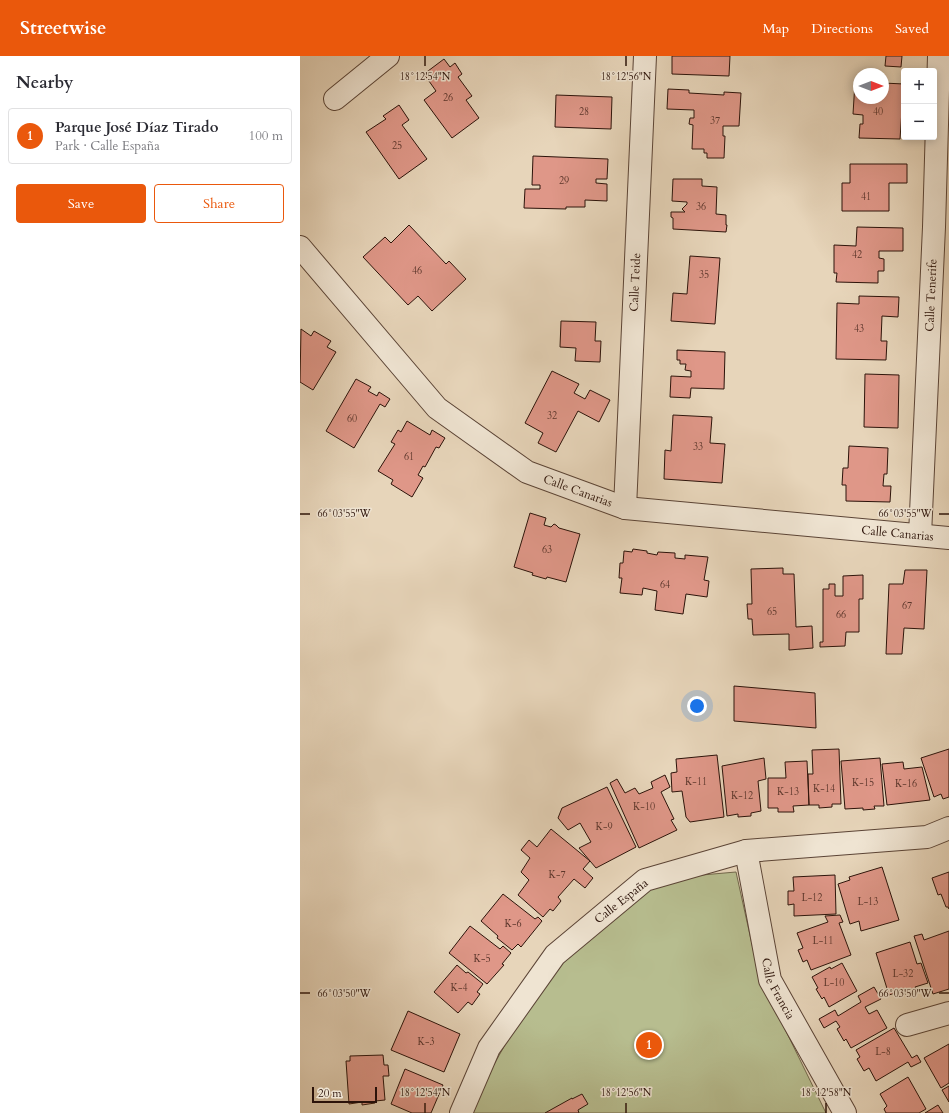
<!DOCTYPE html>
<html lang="en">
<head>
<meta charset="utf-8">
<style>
  body { margin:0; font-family:Cardo,serif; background:#f7f7f7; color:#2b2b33 }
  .controls { position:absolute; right:12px; top:12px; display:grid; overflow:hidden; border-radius:4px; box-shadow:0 2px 10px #0003 }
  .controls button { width:36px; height:36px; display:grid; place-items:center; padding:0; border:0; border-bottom:1px solid #e1e1e2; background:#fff; color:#2b2b33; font:20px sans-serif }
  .compass { position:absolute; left:553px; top:12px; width:36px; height:36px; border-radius:50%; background:#fff; box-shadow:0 2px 10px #0003; rotate:90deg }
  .scale { position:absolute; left:12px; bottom:10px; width:65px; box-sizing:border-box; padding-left:4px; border:2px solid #2c130a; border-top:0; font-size:11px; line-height:14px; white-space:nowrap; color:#2c130a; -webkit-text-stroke:3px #efe4d2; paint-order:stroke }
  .you { position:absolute; left:397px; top:650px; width:14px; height:14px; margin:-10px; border:3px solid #fff; border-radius:50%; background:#1a73e8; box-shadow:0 0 0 6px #1a73e833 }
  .badge { display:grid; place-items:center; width:26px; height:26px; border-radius:50%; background:#ea580c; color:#fff; font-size:13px; font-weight:700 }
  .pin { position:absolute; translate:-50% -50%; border:2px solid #fff; box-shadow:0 1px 4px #0006 }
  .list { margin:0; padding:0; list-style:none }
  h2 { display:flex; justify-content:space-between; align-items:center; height:52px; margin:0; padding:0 16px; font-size:17px }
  h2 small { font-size:13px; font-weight:400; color:#7c7c81 }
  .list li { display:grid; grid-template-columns:26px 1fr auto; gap:12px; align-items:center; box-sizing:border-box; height:56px; margin:0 8px 8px; padding:0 8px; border:1px solid #e1e1e2; border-radius:4px }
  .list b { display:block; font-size:15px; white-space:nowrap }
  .list p { margin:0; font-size:13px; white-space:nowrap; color:#7c7c81 }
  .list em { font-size:13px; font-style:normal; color:#7c7c81 }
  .actions { display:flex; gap:8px; padding:12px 16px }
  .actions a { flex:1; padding:9px 0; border:1px solid #ea580c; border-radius:4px; text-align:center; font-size:14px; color:#ea580c }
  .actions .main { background:#ea580c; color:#fff }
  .map { position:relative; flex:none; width:649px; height:1057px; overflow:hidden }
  header { display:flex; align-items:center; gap:24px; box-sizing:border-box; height:56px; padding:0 20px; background:#ea580c; color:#fff }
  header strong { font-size:19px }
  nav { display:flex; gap:22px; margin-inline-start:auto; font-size:14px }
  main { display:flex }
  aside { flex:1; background:#fff }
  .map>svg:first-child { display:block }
</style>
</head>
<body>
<header>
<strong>Streetwise</strong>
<nav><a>Map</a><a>Directions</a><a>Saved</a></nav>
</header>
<main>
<aside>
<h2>Nearby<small></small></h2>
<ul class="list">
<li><span class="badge">1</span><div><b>Parque José Díaz Tirado</b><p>Park · Calle España</p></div><em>100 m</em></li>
</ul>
<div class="actions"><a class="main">Save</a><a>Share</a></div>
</aside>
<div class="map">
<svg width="649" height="1057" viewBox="0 0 649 1057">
  <rect width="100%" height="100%" fill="#e7d5ba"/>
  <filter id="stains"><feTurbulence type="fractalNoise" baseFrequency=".005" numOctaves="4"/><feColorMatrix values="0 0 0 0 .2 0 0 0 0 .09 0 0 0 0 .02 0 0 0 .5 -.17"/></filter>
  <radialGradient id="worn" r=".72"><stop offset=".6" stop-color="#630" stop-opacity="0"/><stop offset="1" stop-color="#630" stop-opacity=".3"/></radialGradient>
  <!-- green -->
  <path fill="#b7bd8f" stroke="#72684c" d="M436 816 459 920 526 1057H167L255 899 345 824Z"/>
  <!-- building -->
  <path fill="#df9788" stroke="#2c130a" d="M372 0H430L429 20 372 18Z
    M586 0H602L601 11 585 10Z
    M144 3 150 11 155 7 162 18 158 21 172 40 166 44 179 62 152 82 124 44 136 35 124 18Z
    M555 26H559V42H583V27L604 28V54H602L600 83 559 82 560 68H563V59L553 58Z
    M368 33 389 34V37L424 39V36L441 37 439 70H423V80H425L424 102H407V97H404V93H392L393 69 389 68 390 62H394V54L367 53Z
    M256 39 312 41 311 73 255 71Z
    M99 49 109 64 102 69 127 103 99 123 66 76 86 63 83 60Z
    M233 100 308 103 307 123H296V127L307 128V145L285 144V151H266V153L224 152 225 133H240V129H232Z
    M550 108H607V127H589V155H542V127H550Z
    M373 123H402V130L417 131 416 158 426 159V169H427L426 176 373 173V162L371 161V156H385L382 153 387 148V146L372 145Z
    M109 169 146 208 149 205 166 223 132 255 118 240 108 249 63 201 85 181 91 187Z
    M557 171 603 172V195H579V202L584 203V215H578V227L536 226 537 217H534V189L556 190Z
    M390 200 420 202 415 268 371 265 373 237 387 238Z
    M559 240 599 241 598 261 582 260 581 285H587L586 304 536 303 537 247 559 248Z
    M261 265 296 266 295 285H301L300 306 275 305 276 292 260 291Z
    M1 273 11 280 14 275 31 285 27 291 36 296 13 334 0 326Z
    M377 294 425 296 424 333 391 332 390 342 370 341 371 320 391 321V315L385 314 386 308H380V304H377Z
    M252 315 279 328 274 337 285 343 290 334 310 344 299 366 278 355 256 396 238 387 243 377 225 367Z
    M565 318 599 319 598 372 564 371Z
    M56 323 71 331 68 335 77 340 79 336 90 343 85 351 80 348 54 392 26 375Z
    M373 359 412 361 410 387 425 388 422 427 364 423 365 394 371 395Z
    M107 365 130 379 132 374 145 382 139 392 136 391 125 411 123 410 118 419 123 422 112 441 91 428 93 424 78 415 95 388 91 386 98 374 101 376Z
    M549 390 588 392 587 418H584L583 430H591L590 446 546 445V429H542L543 412H548Z
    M230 457 246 462 244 469 251 471 254 468 256 469 259 472 280 478 266 526 247 521 246 523 232 519 233 517 214 511Z
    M333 493 347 495V497L357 499 358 496 375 497V502L385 503V499L408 501 404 524 409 525 407 541 386 538 383 558 355 554 357 535 343 532 342 539 320 537 322 522H319L320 507H323L324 495 332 496Z
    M483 512V518H494L496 571 512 570 513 592 489 594V578L453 579 452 563H448L447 548H452L451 513Z
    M605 514H627L624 573 604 572 602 598H586L589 528H603Z
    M563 519V543H559V576H546L545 590 520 591V586H523V533H529V528H535V540H543V520Z
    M434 630 515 637 516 672 434 665Z
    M539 693 541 748H532V751L519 752V749H509L508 718H513L512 694Z
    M649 693V741L643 743 641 738 634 741 621 702Z
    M417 699 424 761 390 766 386 761 382 735 372 736 371 717 377 716 376 703Z
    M464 702 466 723 458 725 461 755 451 757V760L438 761V758L427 760 422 710Z
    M580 702 584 750H574L575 753 563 754V752L545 753 541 705Z
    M507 705 509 749 493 750 494 756H478V752H468V722H486L485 706Z
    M603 706 604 713 622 711 630 744 587 749 582 708Z
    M365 719 370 731 361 736 374 763 371 764 377 774 339 792 310 727 317 723 325 737 335 732 339 738 353 732 351 726Z
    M307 731 336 791 296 812 279 792 291 786 280 767 268 774 258 762 262 752Z
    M251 773 290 805 283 813 293 822 285 832 274 823 258 841 261 845 253 855 250 853 243 861 218 839 229 824 221 816 230 802 221 794 229 784 237 791Z
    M582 811 599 864 561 875 559 865 550 868 538 828 550 824 549 821Z
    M649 816V853L648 851H646L641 838 638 839 632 822Z
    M535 819 536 858 494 860V848L488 849V835H494L493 821Z
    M203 838 235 863 238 861 242 865 221 891 218 888 212 894 197 882 198 880 181 865Z
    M540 859 543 866 539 867 551 899 511 914 507 904 503 906 498 894 503 892 497 877 528 866 525 860Z
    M170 870 200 893 203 890 211 897 202 908 204 909 187 928 149 897Z
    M649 875V933L633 938 614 880 622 878 624 884Z
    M610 886 617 908 621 907 628 927 615 931 616 934 605 938 604 934 589 939 576 897Z
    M542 907 557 935 529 951 524 941 522 943 516 933 518 932 512 921 530 911 531 913Z
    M157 909 166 917 168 916 183 928 177 936 180 938 172 949 168 946 158 957 134 936Z
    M574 931 581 943 565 951 569 958 577 954 587 972 551 992 546 983 544 985 537 973 540 971 536 965 524 972 519 963 535 954 538 960 561 946 558 940Z
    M108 955 160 978 144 1016 91 994Z
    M594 972 612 1002 617 999 621 1006 611 1011 608 1006 576 1025 569 1012 564 1015 557 1003 560 1001 556 994Z
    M649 988V1027L641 1032 624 1002Z
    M83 999 84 1009H88L89 1020H83L85 1044 75 1045V1047L62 1049V1046L49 1048 46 1005H50V1000Z
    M105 1013 143 1029 131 1057H112L91 1048Z
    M608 1021 626 1053 619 1057H586L584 1053 587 1050 580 1038Z
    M649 1030V1046L642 1034Z
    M282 1038 288 1048 278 1054 279 1057H245L272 1042V1043Z
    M638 1049 643 1057H625Z"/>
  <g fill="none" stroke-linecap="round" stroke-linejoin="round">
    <!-- minor casing -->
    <g stroke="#5b4436" stroke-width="24">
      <g id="minor">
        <path d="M35 43 88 0"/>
        <path id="s1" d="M0 191 137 352 227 416 325 452 649 482"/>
        <path id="s2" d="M325 452 345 0"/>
        <path id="s3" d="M620 479 634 171 639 0"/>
        <path id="s4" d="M446 795 470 924 545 1057"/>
        <path d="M607 969 649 957"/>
        <path d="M161 1057 189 992 255 899 345 824 446 795 627 781 649 772"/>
      </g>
    </g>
    <!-- minor -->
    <use href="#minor" stroke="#efe4d2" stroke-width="22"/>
  </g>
  <!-- ticks -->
  <path fill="none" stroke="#2c130a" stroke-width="1.5" d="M125 0V10M326 0V10M0 458H10M639 458H649M0 937H10M639 937H649M125 1047V1057M326 1047V1057M526 1047V1057"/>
  <g text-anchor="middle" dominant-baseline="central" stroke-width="3" stroke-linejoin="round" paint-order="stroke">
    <!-- number labels -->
    <g font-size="10" fill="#59342a">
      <text x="148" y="42">26</text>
      <text x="284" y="56">28</text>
      <text x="578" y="56">40</text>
      <text x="415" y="65">37</text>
      <text x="97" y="90">25</text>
      <text x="264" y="125">29</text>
      <text x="566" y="141">41</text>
      <text x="401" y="151">36</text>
      <text x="557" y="199">42</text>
      <text x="117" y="215">46</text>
      <text x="404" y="219">35</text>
      <text x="559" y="273">43</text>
      <text x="252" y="360">32</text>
      <text x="52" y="363">60</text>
      <text x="398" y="391">33</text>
      <text x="109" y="401">61</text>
      <text x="247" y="494">63</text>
      <text x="365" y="529">64</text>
      <text x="607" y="550">67</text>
      <text x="472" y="556">65</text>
      <text x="541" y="559">66</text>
      <text x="396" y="726">K-11</text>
      <text x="563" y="727">K-15</text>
      <text x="606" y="728">K-16</text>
      <text x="524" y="733">K-14</text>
      <text x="488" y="736">K-13</text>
      <text x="442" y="740">K-12</text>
      <text x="344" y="751">K-10</text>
      <text x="304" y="771">K-9</text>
      <text x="257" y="819">K-7</text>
      <text x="512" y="842">L-12</text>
      <text x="568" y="846">L-13</text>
      <text x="213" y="868">K-6</text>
      <text x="523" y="885">L-11</text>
      <text x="182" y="903">K-5</text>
      <text x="603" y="918">L-32</text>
      <text x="534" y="927">L-10</text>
      <text x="159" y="932">K-4</text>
      <text x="126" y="986">K-3</text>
      <text x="583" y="996">L-8</text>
    </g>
    <!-- street labels -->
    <g font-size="12" fill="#2c130a" stroke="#efe4d2">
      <text stroke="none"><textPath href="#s2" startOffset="226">Calle Teide</textPath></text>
      <text stroke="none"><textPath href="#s3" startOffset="240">Calle Tenerife</textPath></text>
      <text stroke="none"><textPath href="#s1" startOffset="376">Calle Canarias</textPath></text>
      <text stroke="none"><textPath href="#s1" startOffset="700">Calle Canarias</textPath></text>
      <text transform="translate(321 845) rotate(-38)">Calle España</text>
      <text stroke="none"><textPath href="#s4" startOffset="142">Calle Francia</textPath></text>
    </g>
  </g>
  <g font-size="10" text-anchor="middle" fill="#2c130a" stroke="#efe4d2" stroke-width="3" stroke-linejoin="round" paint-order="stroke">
    <text x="125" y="24">18°12'54"N</text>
    <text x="326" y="24">18°12'56"N</text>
    <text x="44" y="461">66°03'55"W</text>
    <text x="605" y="461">66°03'55"W</text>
    <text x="44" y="941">66°03'50"W</text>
    <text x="605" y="941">66°03'50"W</text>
    <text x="125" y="1040">18°12'54"N</text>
    <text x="326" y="1040">18°12'56"N</text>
    <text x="526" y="1040">18°12'58"N</text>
  </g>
  <rect width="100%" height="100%" filter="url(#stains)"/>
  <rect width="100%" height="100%" fill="url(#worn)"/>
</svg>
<div class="controls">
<button>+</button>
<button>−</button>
</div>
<svg class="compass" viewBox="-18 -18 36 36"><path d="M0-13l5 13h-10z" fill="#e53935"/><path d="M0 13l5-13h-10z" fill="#7c7c81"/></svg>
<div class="scale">20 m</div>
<div class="you"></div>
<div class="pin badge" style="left:349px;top:989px">1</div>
</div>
</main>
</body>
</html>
